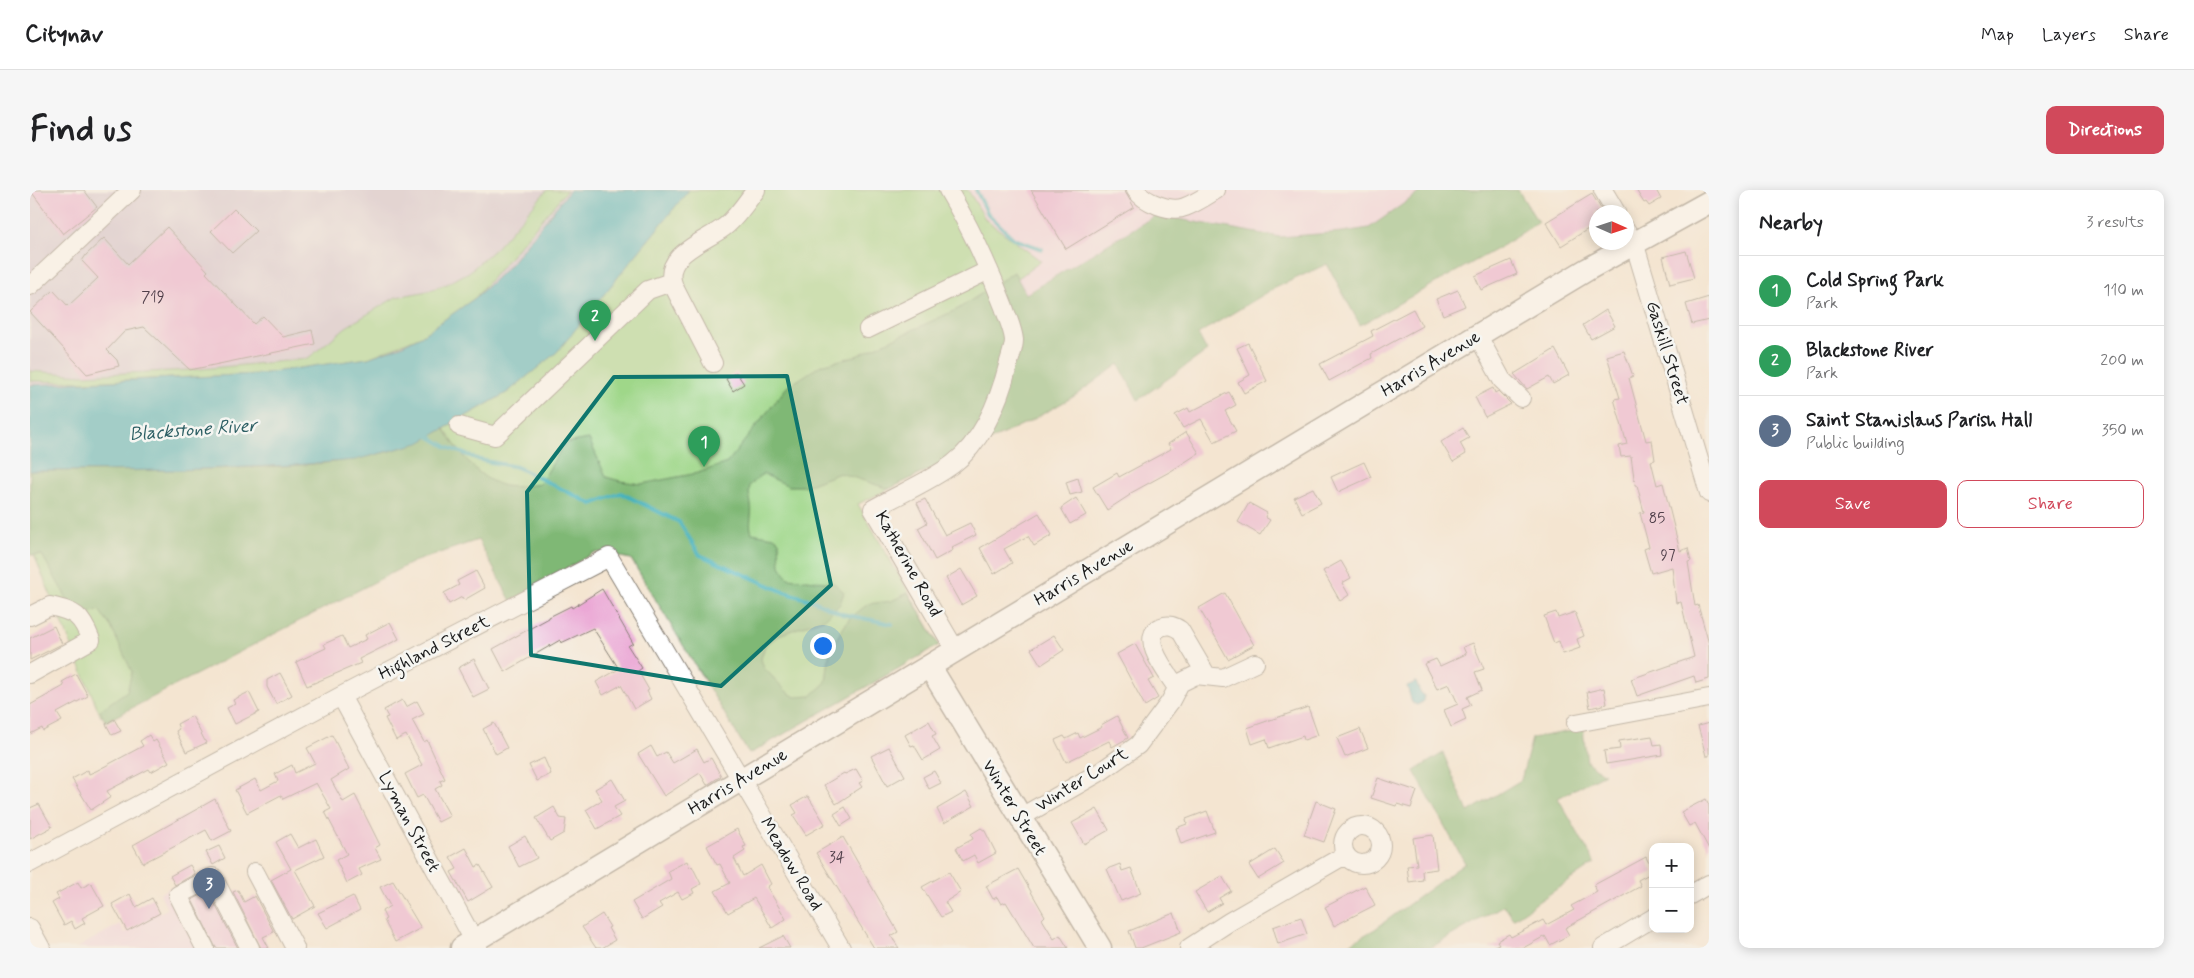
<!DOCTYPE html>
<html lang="en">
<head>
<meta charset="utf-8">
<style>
  body { margin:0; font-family:Mynerve,sans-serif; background:#f6f6f6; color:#202124 }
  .controls { position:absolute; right:15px; bottom:15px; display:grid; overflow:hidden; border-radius:10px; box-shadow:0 2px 12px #0003 }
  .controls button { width:45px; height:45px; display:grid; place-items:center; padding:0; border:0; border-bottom:1px solid #e0e0e0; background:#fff; color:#202124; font:25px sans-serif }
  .compass { position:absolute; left:1559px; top:15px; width:45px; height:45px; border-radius:50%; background:#fff; box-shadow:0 2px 12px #0003; rotate:93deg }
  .you { position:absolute; left:792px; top:455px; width:18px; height:18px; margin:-12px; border:4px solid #fff; border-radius:50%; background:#1a73e8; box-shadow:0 0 0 8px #1a73e833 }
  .badge { display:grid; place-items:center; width:32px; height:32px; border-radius:50%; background:#d1495b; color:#fff; font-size:16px; font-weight:700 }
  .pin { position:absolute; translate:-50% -41px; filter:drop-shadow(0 1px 2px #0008) }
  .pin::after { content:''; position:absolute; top:26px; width:18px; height:15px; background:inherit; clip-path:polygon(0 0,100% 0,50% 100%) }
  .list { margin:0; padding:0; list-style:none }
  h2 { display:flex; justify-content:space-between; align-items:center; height:65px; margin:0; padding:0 20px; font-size:21px }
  h2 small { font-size:16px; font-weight:400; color:#757577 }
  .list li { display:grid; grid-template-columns:32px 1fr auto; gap:15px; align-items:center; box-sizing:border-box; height:70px; padding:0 20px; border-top:1px solid #e0e0e0 }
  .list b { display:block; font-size:19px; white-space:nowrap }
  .list p { margin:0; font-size:16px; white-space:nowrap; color:#757577 }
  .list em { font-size:16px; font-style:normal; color:#757577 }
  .actions { display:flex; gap:10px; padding:15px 20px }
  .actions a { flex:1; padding:11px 0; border:1px solid #d1495b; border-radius:10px; text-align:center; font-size:18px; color:#d1495b }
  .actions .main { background:#d1495b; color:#fff }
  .map { position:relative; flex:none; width:1679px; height:758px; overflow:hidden; border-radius:10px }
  header { display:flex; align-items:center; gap:30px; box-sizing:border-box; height:70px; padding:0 25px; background:#fff; border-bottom:1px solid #e0e0e0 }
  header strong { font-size:24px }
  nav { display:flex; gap:28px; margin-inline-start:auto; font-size:18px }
  .intro { display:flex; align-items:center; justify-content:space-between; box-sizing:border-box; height:120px; padding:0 30px }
  h1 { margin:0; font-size:35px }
  .button { padding:12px 22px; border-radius:10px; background:#d1495b; color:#fff; font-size:18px; font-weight:700 }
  main { display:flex; gap:30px; padding:0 30px }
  aside { flex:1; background:#fff; border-radius:10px; box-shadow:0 2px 12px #0003 }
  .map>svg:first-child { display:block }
</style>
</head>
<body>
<header>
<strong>Citynav</strong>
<nav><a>Map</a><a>Layers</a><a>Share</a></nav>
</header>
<div class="intro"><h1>Find us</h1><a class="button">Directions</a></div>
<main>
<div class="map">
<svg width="1679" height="758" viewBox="0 0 1679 758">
  <rect width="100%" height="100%" fill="#f6f6f2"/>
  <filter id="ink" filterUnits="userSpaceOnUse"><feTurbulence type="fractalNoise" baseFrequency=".02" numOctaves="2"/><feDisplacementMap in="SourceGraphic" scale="10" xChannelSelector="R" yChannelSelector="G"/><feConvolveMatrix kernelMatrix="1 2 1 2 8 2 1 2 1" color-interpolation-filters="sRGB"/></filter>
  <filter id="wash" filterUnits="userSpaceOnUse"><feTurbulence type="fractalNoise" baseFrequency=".0096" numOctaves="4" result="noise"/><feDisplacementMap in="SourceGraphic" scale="20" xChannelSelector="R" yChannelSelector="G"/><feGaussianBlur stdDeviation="1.12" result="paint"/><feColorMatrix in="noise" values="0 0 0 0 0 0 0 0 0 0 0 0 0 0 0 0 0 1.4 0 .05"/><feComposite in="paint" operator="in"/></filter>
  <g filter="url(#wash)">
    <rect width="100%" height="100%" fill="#f4e5d1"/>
    <!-- built -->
    <path fill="#f1d0e3" d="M938 0H1393L1339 38 1313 42 1250 47 1126 25 995 104Z
      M182 678 225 758H47L90 734 95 743 137 719 130 703Z"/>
    <!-- industrial -->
    <path fill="#cebed1" d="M0 0H540L479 76 445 108 391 146 371 156 338 168 229 184 0 195Z"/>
    <!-- green -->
    <path fill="#9fd789" stroke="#5e7a52" d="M517 0H537L445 108 391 146 338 168 229 184 53 192 0 191V181L53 185 160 180 277 169 316 137 366 107 398 101 417 94 439 82 466 58Z
      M659 0H938L956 30 1011 71 987 89 1046 205 1004 229 828 314 909 455 719 564 601 369 444 332 71 527 0 355V287H315L419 246 414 239 478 202 527 162Z"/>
    <!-- forest -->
    <path fill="#7fb875" stroke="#4e6a48" d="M1393 0H1488L1508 32 1474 55 1330 135 1297 74 1243 99 1168 144 1177 161 1108 210 1089 174 1046 205 1004 229 859 299 810 283 776 296H759L733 284 720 295C718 307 720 305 721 315 723 325 718 333 722 343L744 347 749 351 750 376 758 388 804 393 814 402 810 414 796 428 749 445 735 456 731 469 734 478 756 501 765 507 781 506 796 492 800 459 819 429 838 414 861 411 878 403 909 455 719 564 601 369 565 362 481 411 448 350 383 372 75 532 70 520 97 501 102 482 81 437 69 420 47 426 12 365H0V281C69 281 137 281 206 278 280 275 347 275 414 239 430 261 446 289 475 296 485 298 499 295 510 294L535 253 559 249 576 287 590 291 611 294 668 283 697 273 757 197 791 175 826 166 928 119 984 82 996 104 1126 25 1250 47 1313 42 1339 38Z
      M1553 539 1557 572 1574 584 1528 608 1565 673 1483 729 1474 715 1400 758H1312L1345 739 1435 673 1384 581 1413 563 1438 622 1491 590 1502 548Z"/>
    <!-- water -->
    <path fill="#41b0bb" stroke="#2e666c" d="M540 0H659L527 162 478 202 389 253 325 270 264 275 147 280 0 281V195L229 184 338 168 371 156 391 146 445 108 479 76Z
      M1386 492 1390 502 1394 505 1393 512 1387 515 1382 513 1377 496Z"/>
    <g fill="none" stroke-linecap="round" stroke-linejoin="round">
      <!-- stream -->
      <path stroke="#41b0bb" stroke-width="4" d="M946 0 958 24 984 49 1012 59
        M397 245 417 257 450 270 487 277 562 314 591 303 649 332 670 365 754 402 784 411 812 424 862 434"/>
    </g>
    <g id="blocks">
      <!-- building -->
      <path fill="#eba7d5" d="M0 0H54L67 17 33 44Z
        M1001 0H1094L1104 17 1036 59Z
        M1606 0H1626L1631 9 1619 16 1616 12 1614 13Z
        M1562 4 1573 22H1566V34L1531 56 1516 32Z
        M204 19 226 41 202 63 181 41Z
        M137 37 178 81 176 83 224 134 233 126 253 147 282 140 285 154 160 180 114 137 95 141 77 160 87 170 89 176 57 184 0 122 23 100 38 116 68 88 52 71 56 65 74 48 98 74Z
        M1656 61 1664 88 1640 94 1633 67Z
        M1481 70 1487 84 1451 100 1445 86Z
        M1428 100 1435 116 1413 125 1406 109Z
        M1679 107V130L1662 134 1656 114Z
        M1383 119 1392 136 1341 164 1342 168 1299 191 1290 174 1343 146 1341 141Z
        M1576 120 1585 136 1561 149 1553 135Z
        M1218 153 1237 191 1214 203 1208 192 1220 185 1207 158Z
        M1525 159 1539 185 1523 194 1519 187 1497 199 1484 184Z
        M1594 161 1603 186 1599 188 1616 251 1622 250 1625 270 1621 271 1627 295 1633 293 1650 361 1658 358 1661 371 1658 372 1665 416 1668 415 1679 454V489L1666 493 1664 486 1607 506 1601 489 1664 467 1651 412 1646 413 1642 377 1621 383 1614 359 1619 357 1610 323 1614 322 1607 295H1605L1601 266 1591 267 1589 256 1597 254 1584 209 1590 208 1577 166Z
        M706 182 714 194 703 201 696 189Z
        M1463 198 1465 203 1468 201 1481 214 1455 227 1445 207Z
        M1199 202 1206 215 1195 221 1206 241 1184 252 1171 229 1153 238 1145 225 1158 218 1160 222Z
        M1433 238 1439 248 1430 253 1436 264 1423 272 1411 252Z
        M1156 242 1169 263 1141 281 1099 304 1100 305 1077 320 1063 297 1087 283 1089 287 1141 259 1138 254Z
        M1334 272 1341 287 1308 302 1301 287Z
        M1048 288 1052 302 1040 305 1036 292Z
        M1283 298 1291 313 1272 323 1264 307Z
        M1046 308 1056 325 1040 334 1031 318Z
        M895 309 915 345 940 333 946 345 922 357 923 360 905 370 888 338 897 333 887 313Z
        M1219 313 1237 323 1235 327 1240 330 1230 345 1208 332Z
        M1009 323 1022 345 1004 356 998 346 974 359 982 373 964 384 950 358Z
        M1311 371 1321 388 1312 393 1319 405 1310 411 1293 381Z
        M931 379 947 406 931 415 916 388Z
        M446 381 455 398 434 410 432 407 419 414 414 403 429 395 427 391Z
        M572 399 603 453 598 456 612 478 608 481 619 500 617 501 621 509 604 519 591 495 573 505 566 492 589 479 563 438 531 453 530 450 475 482 463 459 519 428V427L541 416 542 418Z
        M1195 403 1224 455 1198 469 1169 418Z
        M1526 422 1528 428 1545 422 1554 446 1547 449 1550 458 1533 464 1529 451 1524 453 1514 426Z
        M360 432 369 449 329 469 331 473 277 496 266 472 296 458 294 454 312 446 318 458 337 449 335 445Z
        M24 436 32 454 0 470V448Z
        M1024 445 1034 460 1011 475 1001 459Z
        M1443 453 1454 479 1445 482 1452 500 1437 507 1441 515 1432 519 1436 530 1421 537 1414 520 1428 514 1419 494 1407 499 1394 474 1406 469 1410 476 1436 464 1433 457Z
        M1105 454 1124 488 1118 491 1128 508 1115 516 1087 464Z
        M444 469 459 499 443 507 428 478Z
        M250 483 262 505 246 514 237 497V490Z
        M46 484 58 506 27 523 32 531 13 541 12 538 0 544V515L34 496 32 492Z
        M1574 498 1577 514 1560 518 1557 502Z
        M219 502 229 522 205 534 197 518 205 514 203 510Z
        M372 510 376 517 387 511 394 524 382 530 394 552 397 550 415 589 410 591 412 595 405 599 420 626 408 632 393 605 387 608 375 584 392 575 376 545 366 550 355 528 358 527 354 520Z
        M1278 517 1288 545 1274 550 1273 546 1239 558 1236 549 1222 554 1217 538Z
        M162 526 176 553 156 562 146 541 149 539 147 534Z
        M1087 526 1098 548 1082 557 1079 551 1036 572 1025 550 1034 546 1036 549 1048 543 1050 548 1072 537 1071 535Z
        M84 529 91 541 82 545 76 534Z
        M899 531 906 544 902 546 910 560 893 570 884 555 881 556 875 545Z
        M464 533 477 558 466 564 453 539Z
        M1679 533V566H1676L1668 536Z
        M1330 539 1338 558 1315 567 1307 548Z
        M119 545 123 552 126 550 139 572 121 582 119 579 77 601 81 607 61 620 42 589 58 580 59 584 66 581 113 556 110 551Z
        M302 545 319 579 301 590 313 612 325 605 350 655 345 658 351 669 329 679 332 685 317 693 306 670 317 664 295 622 301 619 286 593 253 609 251 605 217 623 205 600 225 589 231 600 248 591 245 584 262 575 265 583 285 573 277 558Z
        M1622 546 1624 555 1631 554 1632 565 1576 574 1574 561 1590 559 1589 551Z
        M621 556 627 567 636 562 643 573 667 559 674 572 681 568 691 586 677 595 670 583 634 606 608 564Z
        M859 557 875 586 857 596 841 566Z
        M514 568 521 584 507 591 499 575Z
        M826 579 833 591 829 593 832 597 806 614 794 595 814 583 815 584Z
        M904 581 911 593 899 599 893 587Z
        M1348 588 1387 601 1381 618 1367 614 1366 616 1341 608Z
        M582 589 595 611 584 617 590 626 567 639 556 620 572 610 565 599Z
        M936 602 944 616 914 633 907 619Z
        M778 606 795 634 776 645 763 625 767 623 762 615Z
        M185 609 201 641 182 651 176 640 113 673 103 655Z
        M1676 609 1679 615V659L1665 633 1659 636 1651 622Z
        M1286 611 1306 619 1294 652 1274 645Z
        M9 614 22 637 0 649V618Z
        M524 617 530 628 536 629 534 643 520 651 506 628Z
        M815 617 822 629 811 636 804 624Z
        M1067 619 1079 640 1054 654 1042 633Z
        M1177 621 1185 642 1151 654 1146 638 1157 634 1156 629Z
        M951 638 955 641 966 663 948 673 944 665 933 671 926 658 943 649 941 644Z
        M707 639 716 656 713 657 715 661 704 668 713 686 731 675 741 694 737 697 756 729 742 738 724 708 698 723 685 701 700 693 690 674 687 675 677 656Z
        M260 644 268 658 286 649 294 666 265 680 285 716 262 729 241 690 261 679 246 652Z
        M1403 645 1407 679 1392 681 1393 690 1379 692 1377 676 1387 675 1383 648Z
        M495 646 507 668 489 677 478 656Z
        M813 647 868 742 861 746 869 758H844L786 663Z
        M189 656 195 668 183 675 176 662Z
        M436 658 446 677 450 675 463 697 438 712 421 682 427 679 420 667Z
        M1245 659 1254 673 1228 689 1219 675Z
        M1616 667 1623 682 1608 690 1611 696 1535 738 1539 745 1520 755 1515 746 1493 758H1460L1469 754 1467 751 1479 744 1481 747 1513 730 1516 735 1544 720 1541 716 1567 702 1564 695Z
        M657 671 660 678 662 676 671 694 662 699 664 703 652 709 648 702 629 713 632 717 612 729 602 712 641 689 638 681Z
        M1090 674 1092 681 1101 678 1111 703 1091 711 1077 679Z
        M160 675 165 684 145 695 140 686Z
        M988 679 1015 726 1012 729 1024 749 1030 745 1038 758H1004L976 712 971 714 967 707 963 709 956 696Z
        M919 682 931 702 915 712 921 722 911 727 892 697Z
        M1192 686 1201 701 1189 708 1192 713 1177 722 1165 702Z
        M363 691 391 738 365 752 354 730 356 729 352 721 360 716 350 697Z
        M48 692 51 698 61 693 74 716 52 728 55 733 45 739 41 731 34 735 22 713 29 709 26 704Z
        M1335 696 1345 715 1304 736 1295 717Z
        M208 700 214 712 225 706 244 742 233 747 239 758H231L203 702Z
        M178 701 208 758H186L162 710Z
        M100 704 106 717 122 708 130 723 97 741 82 714Z
        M323 706 330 720 297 738 288 723Z
        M1144 723 1151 742 1111 758H1105L1099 741Z
        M572 724 580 737 578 738 585 750 572 758H566L552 737Z
        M1271 727 1277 744 1248 754 1243 737Z
        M753 746 760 758H729Z"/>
    </g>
  </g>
  <g filter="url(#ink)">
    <use href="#blocks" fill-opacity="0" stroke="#888076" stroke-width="1"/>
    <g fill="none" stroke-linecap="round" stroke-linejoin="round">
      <!-- minor casing -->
      <g stroke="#888076" stroke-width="20">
        <path id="minor" d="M918 0C940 37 959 77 974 117 977 127 983 139 984 150 984 157 981 165 979 172 970 208 953 251 923 274 899 292 869 304 843 319L926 461
          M1106 0C1114 12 1141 23 1155 17 1166 13 1176 6 1186 0
          M1573 0 1586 22
          M1596 40 1604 52 1679 303
          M0 96 102 0
          M838 139 959 80
          M1448 146 1472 190 1491 208
          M683 173 644 97C630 66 674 52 693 38 706 29 716 12 726 0
          M429 236 465 246 618 100 641 92
          M0 426 20 416C46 422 51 425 61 450L0 484
          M1147 498C1139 485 1107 447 1131 437 1139 434 1144 436 1150 440L1177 486
          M311 506 448 758
          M1546 533 1679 508
          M991 627 1070 582 1108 555 1140 512 1150 493 1166 485 1193 488 1225 473
          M1313 655a19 19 0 1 1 38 0a19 19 0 1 1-38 0Z
          M0 673 311 506 579 367 811 758
          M225 682 265 758
          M1660 705 1679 694
          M0 738 11 758
          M175 758 148 705 183 687 220 758
          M1159 758 1199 732 1315 665
          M1573 758 1623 728"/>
      </g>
      <!-- major casing -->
      <g stroke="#888076" stroke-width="25">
        <path id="major" d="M900 477 1070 758
          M432 758 1558 79 1679 12"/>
      </g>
      <!-- minor -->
      <use href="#minor" stroke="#fff" stroke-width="18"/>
      <!-- major -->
      <use href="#major" stroke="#fff" stroke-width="22"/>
    </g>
  </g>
  <!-- marked area -->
  <path d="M0 0H1679V758H0ZM757 186 801 395 691 496 501 465 497 302 584 187Z" fill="#f4e5d1" fill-opacity=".55" fill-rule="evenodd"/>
  <path fill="none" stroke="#0f766e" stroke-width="4" stroke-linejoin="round" d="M757 186 801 395 691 496 501 465 497 302 584 187Z"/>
  <g text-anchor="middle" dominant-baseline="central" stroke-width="5" stroke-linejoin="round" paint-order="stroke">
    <!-- number labels -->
    <g font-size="15" fill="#503f4a">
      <text x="123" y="108">719</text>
      <text x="1627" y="329">85</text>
      <text x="1638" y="366">97</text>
      <text x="807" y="668">34</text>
    </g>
    <!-- street labels -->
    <g font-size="18" fill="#1c1c1c" stroke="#f6f6f2">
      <text transform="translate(1637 163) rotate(73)">Gaskill Street</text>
      <text transform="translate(1401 174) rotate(-31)">Harris Avenue</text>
      <text transform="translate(878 374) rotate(61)">Katherine Road</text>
      <text transform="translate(1054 383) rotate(-31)">Harris Avenue</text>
      <text transform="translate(404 458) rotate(-27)">Highland Street</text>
      <text transform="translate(1052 590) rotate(-32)">Winter Court</text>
      <text transform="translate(708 592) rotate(-31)">Harris Avenue</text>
      <text transform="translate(984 618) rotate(59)">Winter Street</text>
      <text transform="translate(379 632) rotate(62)">Lyman Street</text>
      <text transform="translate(761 674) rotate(59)">Meadow Road</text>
    </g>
    <!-- water labels -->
    <g font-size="19" font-style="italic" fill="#2d5f64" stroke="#f6f6f2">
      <text transform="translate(163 240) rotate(-4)">Blackstone River</text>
    </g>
  </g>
</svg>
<div class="controls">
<button>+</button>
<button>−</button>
</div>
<svg class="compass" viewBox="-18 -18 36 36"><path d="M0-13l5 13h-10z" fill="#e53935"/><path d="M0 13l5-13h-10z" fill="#757577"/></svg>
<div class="you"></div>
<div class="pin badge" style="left:674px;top:277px;background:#2e9e5b">1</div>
<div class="pin badge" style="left:565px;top:151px;background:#2e9e5b">2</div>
<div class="pin badge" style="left:179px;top:719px;background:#5c6f8a">3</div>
</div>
<aside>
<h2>Nearby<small>3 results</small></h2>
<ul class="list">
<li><span class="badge" style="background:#2e9e5b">1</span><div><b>Cold Spring Park</b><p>Park</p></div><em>110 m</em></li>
<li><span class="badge" style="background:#2e9e5b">2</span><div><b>Blackstone River</b><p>Park</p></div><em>200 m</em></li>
<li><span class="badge" style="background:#5c6f8a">3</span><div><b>Saint Stanislaus Parish Hall</b><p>Public building</p></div><em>350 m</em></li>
</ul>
<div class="actions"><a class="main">Save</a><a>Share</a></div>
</aside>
</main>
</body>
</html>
